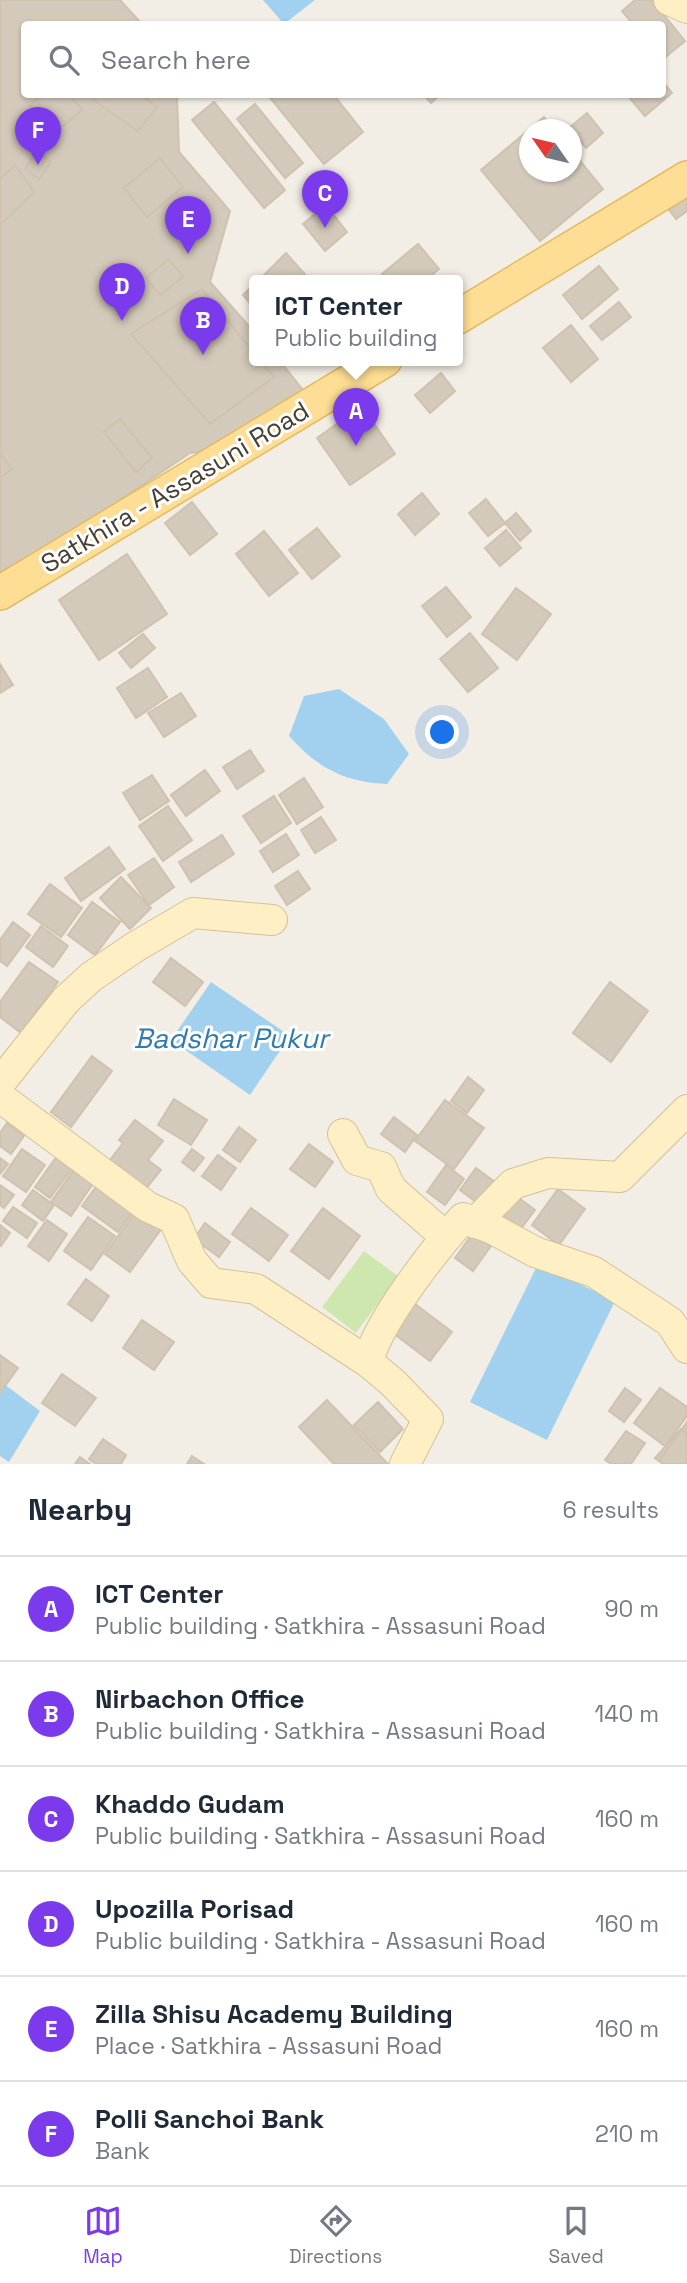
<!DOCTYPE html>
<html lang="en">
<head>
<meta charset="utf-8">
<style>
  body { margin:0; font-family:"Space Grotesk",sans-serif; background:#f6f6f7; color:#1f2937 }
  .compass { position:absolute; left:519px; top:119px; width:63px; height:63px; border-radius:50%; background:#fff; box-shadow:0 2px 5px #0004; rotate:304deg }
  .you { position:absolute; left:443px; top:733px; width:24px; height:24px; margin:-18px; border:5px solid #fff; border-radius:50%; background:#1a73e8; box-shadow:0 0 0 10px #1a73e833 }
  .badge { display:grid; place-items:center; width:46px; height:46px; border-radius:50%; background:#7c3aed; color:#fff; font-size:23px; font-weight:700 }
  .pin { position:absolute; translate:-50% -58px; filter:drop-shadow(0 2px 4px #0008) }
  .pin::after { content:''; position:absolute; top:37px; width:24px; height:21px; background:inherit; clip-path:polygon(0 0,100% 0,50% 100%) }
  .popup { position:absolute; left:249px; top:275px; width:214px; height:91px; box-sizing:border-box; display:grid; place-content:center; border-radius:7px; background:#fff; filter:drop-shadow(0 2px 5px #0005); font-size:23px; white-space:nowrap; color:#747a83 }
  .popup b { font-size:26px; color:#1f2937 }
  .popup::after { content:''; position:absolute; left:50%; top:100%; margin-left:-14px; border:14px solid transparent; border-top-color:#fff }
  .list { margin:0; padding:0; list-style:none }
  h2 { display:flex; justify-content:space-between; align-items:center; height:91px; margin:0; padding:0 28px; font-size:30px }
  h2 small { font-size:23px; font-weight:400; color:#747a83 }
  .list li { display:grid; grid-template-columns:46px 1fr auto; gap:21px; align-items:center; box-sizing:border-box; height:105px; padding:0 28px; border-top:2px solid #e0e1e3 }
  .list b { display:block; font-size:26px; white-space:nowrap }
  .list p { margin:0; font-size:23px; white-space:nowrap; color:#747a83 }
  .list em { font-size:23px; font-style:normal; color:#747a83 }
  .icon { flex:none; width:38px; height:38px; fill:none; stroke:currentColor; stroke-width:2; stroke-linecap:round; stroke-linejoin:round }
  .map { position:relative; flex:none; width:687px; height:1464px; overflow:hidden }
  .search { position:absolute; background:#fff; box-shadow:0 2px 5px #0004; left:21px; right:21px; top:21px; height:77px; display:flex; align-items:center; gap:18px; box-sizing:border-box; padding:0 24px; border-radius:7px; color:#747a83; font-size:26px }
  .sheet { height:721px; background:#fff }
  nav { display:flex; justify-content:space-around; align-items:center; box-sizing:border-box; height:98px; border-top:2px solid #e0e1e3; background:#fff; font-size:19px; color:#747a83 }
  nav a { display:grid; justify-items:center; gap:4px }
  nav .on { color:#7c3aed }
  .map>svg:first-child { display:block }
</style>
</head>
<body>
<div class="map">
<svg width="687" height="1464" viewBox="0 0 687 1464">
  <rect width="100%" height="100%" fill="#f3eee5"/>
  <!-- green -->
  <path fill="#cee7ae" d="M364 1251 398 1276 356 1333 322 1307Z"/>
  <!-- water -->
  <path fill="#a2d0ef" d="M263 0H315L284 24Z
    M339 689 384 719 409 754 387 784C343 782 318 768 289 736L304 696Z
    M211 982 290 1036 250 1095 171 1040Z
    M538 1264 615 1301 547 1440 470 1402Z
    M0 1381 40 1411 9 1462 0 1456Z"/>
  <!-- building -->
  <path fill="#d4cabb" stroke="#cfc2ae" stroke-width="2" d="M0 0H120L142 24H24V94H177L179 152 230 211 210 282 254 332V360H279L307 395 289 408 251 421 212 450 190 453 62 539 0 572Z
    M635 0H652L685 41 662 60V24H633L622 11Z
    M662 81 672 93 645 116 627 95 662 94Z
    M44 94H69L82 110 53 134 30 105Z
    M97 94H140L157 107 138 131 93 100Z
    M267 94H333L363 132 324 164Z
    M423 94H441L431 103Z
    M214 102 285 190 264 208 192 120Z
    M255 104 303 163 285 178 237 119Z
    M587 113 603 133 586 148 569 128Z
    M544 117 554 130H530V172H572V151L603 189 540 241 481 170Z
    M37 151 51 162 39 179 25 169Z
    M160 158 183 187 147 217 124 188Z
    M15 165 34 192 0 225V179Z
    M687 196V211L676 219 669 210Z
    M326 205 347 232 325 251 303 224Z
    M418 244 439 269 426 280H387L382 274Z
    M286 253 310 280H259Z
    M169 259 183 277 160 295 146 278Z
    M599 266 618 289 582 319 563 295Z
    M254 284V308L243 295Z
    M202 289 254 353V360H260L274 377 210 424 131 334Z
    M619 302 631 317 602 340 590 326Z
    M571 325 598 359 571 382 543 348Z
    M441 373 455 391 430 413 415 395Z
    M362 406 395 454 350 485 317 438Z
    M120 419 152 458 136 472 104 432Z
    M0 454 12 469 0 478Z
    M422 493 439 514 415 535 398 514Z
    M486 499 505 523 488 536 469 513Z
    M192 502 217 534 190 555 165 523Z
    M516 513 531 531 520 541 505 523Z
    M317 528 340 556 312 579 289 550Z
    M506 530 521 548 500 566 485 548Z
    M264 531 298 573 269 596 236 554Z
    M127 554 167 614 99 660 59 600Z
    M446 587 471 617 447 637 422 606Z
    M516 588 551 614 517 660 482 634Z
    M470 633 498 668 468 692 440 659Z
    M143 634 155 648 131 668 119 653Z
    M0 664 13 685 0 693Z
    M148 668 167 697 136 718 117 688Z
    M181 693 196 716 164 737 148 713Z
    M250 750 264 771 237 789 223 767Z
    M205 770 220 791 186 816 171 795Z
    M152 775 169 801 140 820 123 793Z
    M304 778 323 807 297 824 279 795Z
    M274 796 291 823 261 843 243 816Z
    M168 806 192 840 163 861 139 826Z
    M321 817 336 840 315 853 301 830Z
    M286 834 299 855 273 872 260 851Z
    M222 835 234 854 191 882 179 862Z
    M109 847 125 869 81 901 65 878Z
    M154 858 174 887 149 905 128 875Z
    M298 871 310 889 287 905 275 886Z
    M121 877 151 908 130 929 100 898Z
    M50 884 82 908 61 937 28 914Z
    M92 902 120 922 95 955 68 935Z
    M13 922 30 935 7 966 0 961V940Z
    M41 926 68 946 53 967 26 947Z
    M171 958 203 982 185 1006 153 982Z
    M29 962 58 982 21 1033 0 1017V1002Z
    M610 982 648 1011 611 1062 573 1033Z
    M92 1056 112 1071 71 1127 51 1112Z
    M468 1077 484 1090 467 1113 451 1101Z
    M174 1099 207 1120 191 1145 158 1125Z
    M445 1100 484 1128 454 1169 415 1141Z
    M394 1117 417 1135 405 1152 381 1134Z
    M135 1120 163 1141 148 1160 161 1170 139 1197 103 1169 123 1143 119 1140Z
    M7 1123 24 1136 11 1154 0 1146V1133Z
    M239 1127 256 1140 240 1162 223 1150Z
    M309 1144 333 1162 315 1187 290 1169Z
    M22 1149 45 1165 26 1192 3 1176Z
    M192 1149 204 1158 194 1171 182 1162Z
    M218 1155 236 1168 221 1190 202 1176Z
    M57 1156 73 1167 50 1198 35 1187Z
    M0 1158 8 1164 0 1174Z
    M446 1165 464 1179 445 1205 427 1192Z
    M75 1168 94 1182 71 1216 51 1202Z
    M476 1168 499 1185 483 1207 460 1190Z
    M101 1180 137 1206 118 1232 82 1206Z
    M0 1185 14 1195 4 1208 0 1205Z
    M558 1189 585 1209 559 1245 532 1225Z
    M33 1190 54 1205 43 1221 22 1205Z
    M512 1193 535 1210 516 1235 493 1218Z
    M13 1207 37 1223 27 1238 3 1221Z
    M251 1208 288 1235 269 1261 232 1234Z
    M323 1208 360 1236 329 1279 291 1251Z
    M137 1210 162 1228 130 1272 105 1254Z
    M88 1217 115 1236 91 1270 64 1251Z
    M47 1220 67 1234 49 1261 28 1246Z
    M205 1223 230 1242 219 1257 194 1239Z
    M0 1225 10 1233 1 1246 0 1245Z
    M473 1233 491 1246 473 1271 455 1258Z
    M86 1279 109 1296 92 1321 68 1304Z
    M415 1304 452 1332 430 1361 393 1333Z
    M142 1320 174 1342 154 1370 123 1348Z
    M0 1355 18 1368 0 1393Z
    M62 1374 96 1398 75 1426 42 1403Z
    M625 1388 641 1400 624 1422 609 1411Z
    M660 1388 687 1407V1416L665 1446 634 1423Z
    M327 1400 388 1464H334L299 1427Z
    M378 1402 403 1429 380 1452 354 1425Z
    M687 1422V1464H663L659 1461Z
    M681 1429 687 1434V1464H663L655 1458Z
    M626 1431 645 1443 631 1464H611L605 1460Z
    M103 1439 126 1455 121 1464H96L89 1459Z
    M192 1456 204 1464H187Z
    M80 1457 90 1464H75Z"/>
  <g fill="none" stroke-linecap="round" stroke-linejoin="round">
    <!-- secondary casing -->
    <g stroke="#d2c296" stroke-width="32">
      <path id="secondary" d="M669 0 687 8
        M0 1083 66 1000 91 977 135 947 193 913 272 920
        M0 1097 148 1207 174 1219 192 1261 211 1283 256 1289 368 1362
        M343 1134 357 1160 381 1167 391 1189 446 1237
        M475 1223 513 1184 548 1173 620 1177 687 1110
        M405 1464 428 1419 392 1382 368 1362C377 1323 435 1249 463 1218L491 1228 535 1252 594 1272 670 1322 687 1348"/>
    </g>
    <!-- primary casing -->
    <g stroke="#e2bb64" stroke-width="36">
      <path id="primary" d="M458 317 687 178
        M0 593 385 360"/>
    </g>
    <!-- secondary -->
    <use href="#secondary" stroke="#feefc4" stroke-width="30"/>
    <!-- primary -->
    <use href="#primary" stroke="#fdde94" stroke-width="33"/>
  </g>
  <g text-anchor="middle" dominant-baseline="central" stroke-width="6" stroke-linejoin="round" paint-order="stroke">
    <!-- street labels -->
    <g font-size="26" fill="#453f35" stroke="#fff">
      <text transform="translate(175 487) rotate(-31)">Satkhira - Assasuni Road</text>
    </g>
    <!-- water labels -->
    <g font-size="28" font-style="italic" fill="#2f7bb0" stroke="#fff">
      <text x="231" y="1038">Badshar Pukur</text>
    </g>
  </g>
</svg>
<svg class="compass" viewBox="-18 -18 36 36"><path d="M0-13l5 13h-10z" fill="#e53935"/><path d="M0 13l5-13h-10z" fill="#747a83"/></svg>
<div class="you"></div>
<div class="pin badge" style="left:356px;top:446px">A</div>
<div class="popup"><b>ICT Center</b>Public building</div>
<div class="pin badge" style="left:203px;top:355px">B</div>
<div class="pin badge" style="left:325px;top:228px">C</div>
<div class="pin badge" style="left:122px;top:321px">D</div>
<div class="pin badge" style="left:188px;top:254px">E</div>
<div class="pin badge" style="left:38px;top:165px">F</div>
<div class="search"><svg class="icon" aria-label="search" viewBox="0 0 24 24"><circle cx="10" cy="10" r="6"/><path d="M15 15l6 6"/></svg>Search here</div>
</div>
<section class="sheet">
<h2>Nearby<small>6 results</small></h2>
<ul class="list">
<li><span class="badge">A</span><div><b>ICT Center</b><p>Public building · Satkhira - Assasuni Road</p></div><em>90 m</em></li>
<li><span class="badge">B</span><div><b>Nirbachon Office</b><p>Public building · Satkhira - Assasuni Road</p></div><em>140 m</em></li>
<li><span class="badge">C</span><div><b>Khaddo Gudam</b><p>Public building · Satkhira - Assasuni Road</p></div><em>160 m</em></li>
<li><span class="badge">D</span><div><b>Upozilla Porisad</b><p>Public building · Satkhira - Assasuni Road</p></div><em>160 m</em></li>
<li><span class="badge">E</span><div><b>Zilla Shisu Academy Building</b><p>Place · Satkhira - Assasuni Road</p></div><em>160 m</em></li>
<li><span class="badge">F</span><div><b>Polli Sanchoi Bank</b><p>Bank</p></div><em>210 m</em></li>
</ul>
</section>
<nav>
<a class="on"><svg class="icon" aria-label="map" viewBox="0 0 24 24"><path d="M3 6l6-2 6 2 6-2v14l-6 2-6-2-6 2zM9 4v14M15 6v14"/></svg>Map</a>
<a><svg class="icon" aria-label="directions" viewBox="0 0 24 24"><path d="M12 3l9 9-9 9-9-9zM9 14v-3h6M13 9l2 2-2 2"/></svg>Directions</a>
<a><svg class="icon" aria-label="saved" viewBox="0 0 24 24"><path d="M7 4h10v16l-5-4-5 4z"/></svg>Saved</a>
</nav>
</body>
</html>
